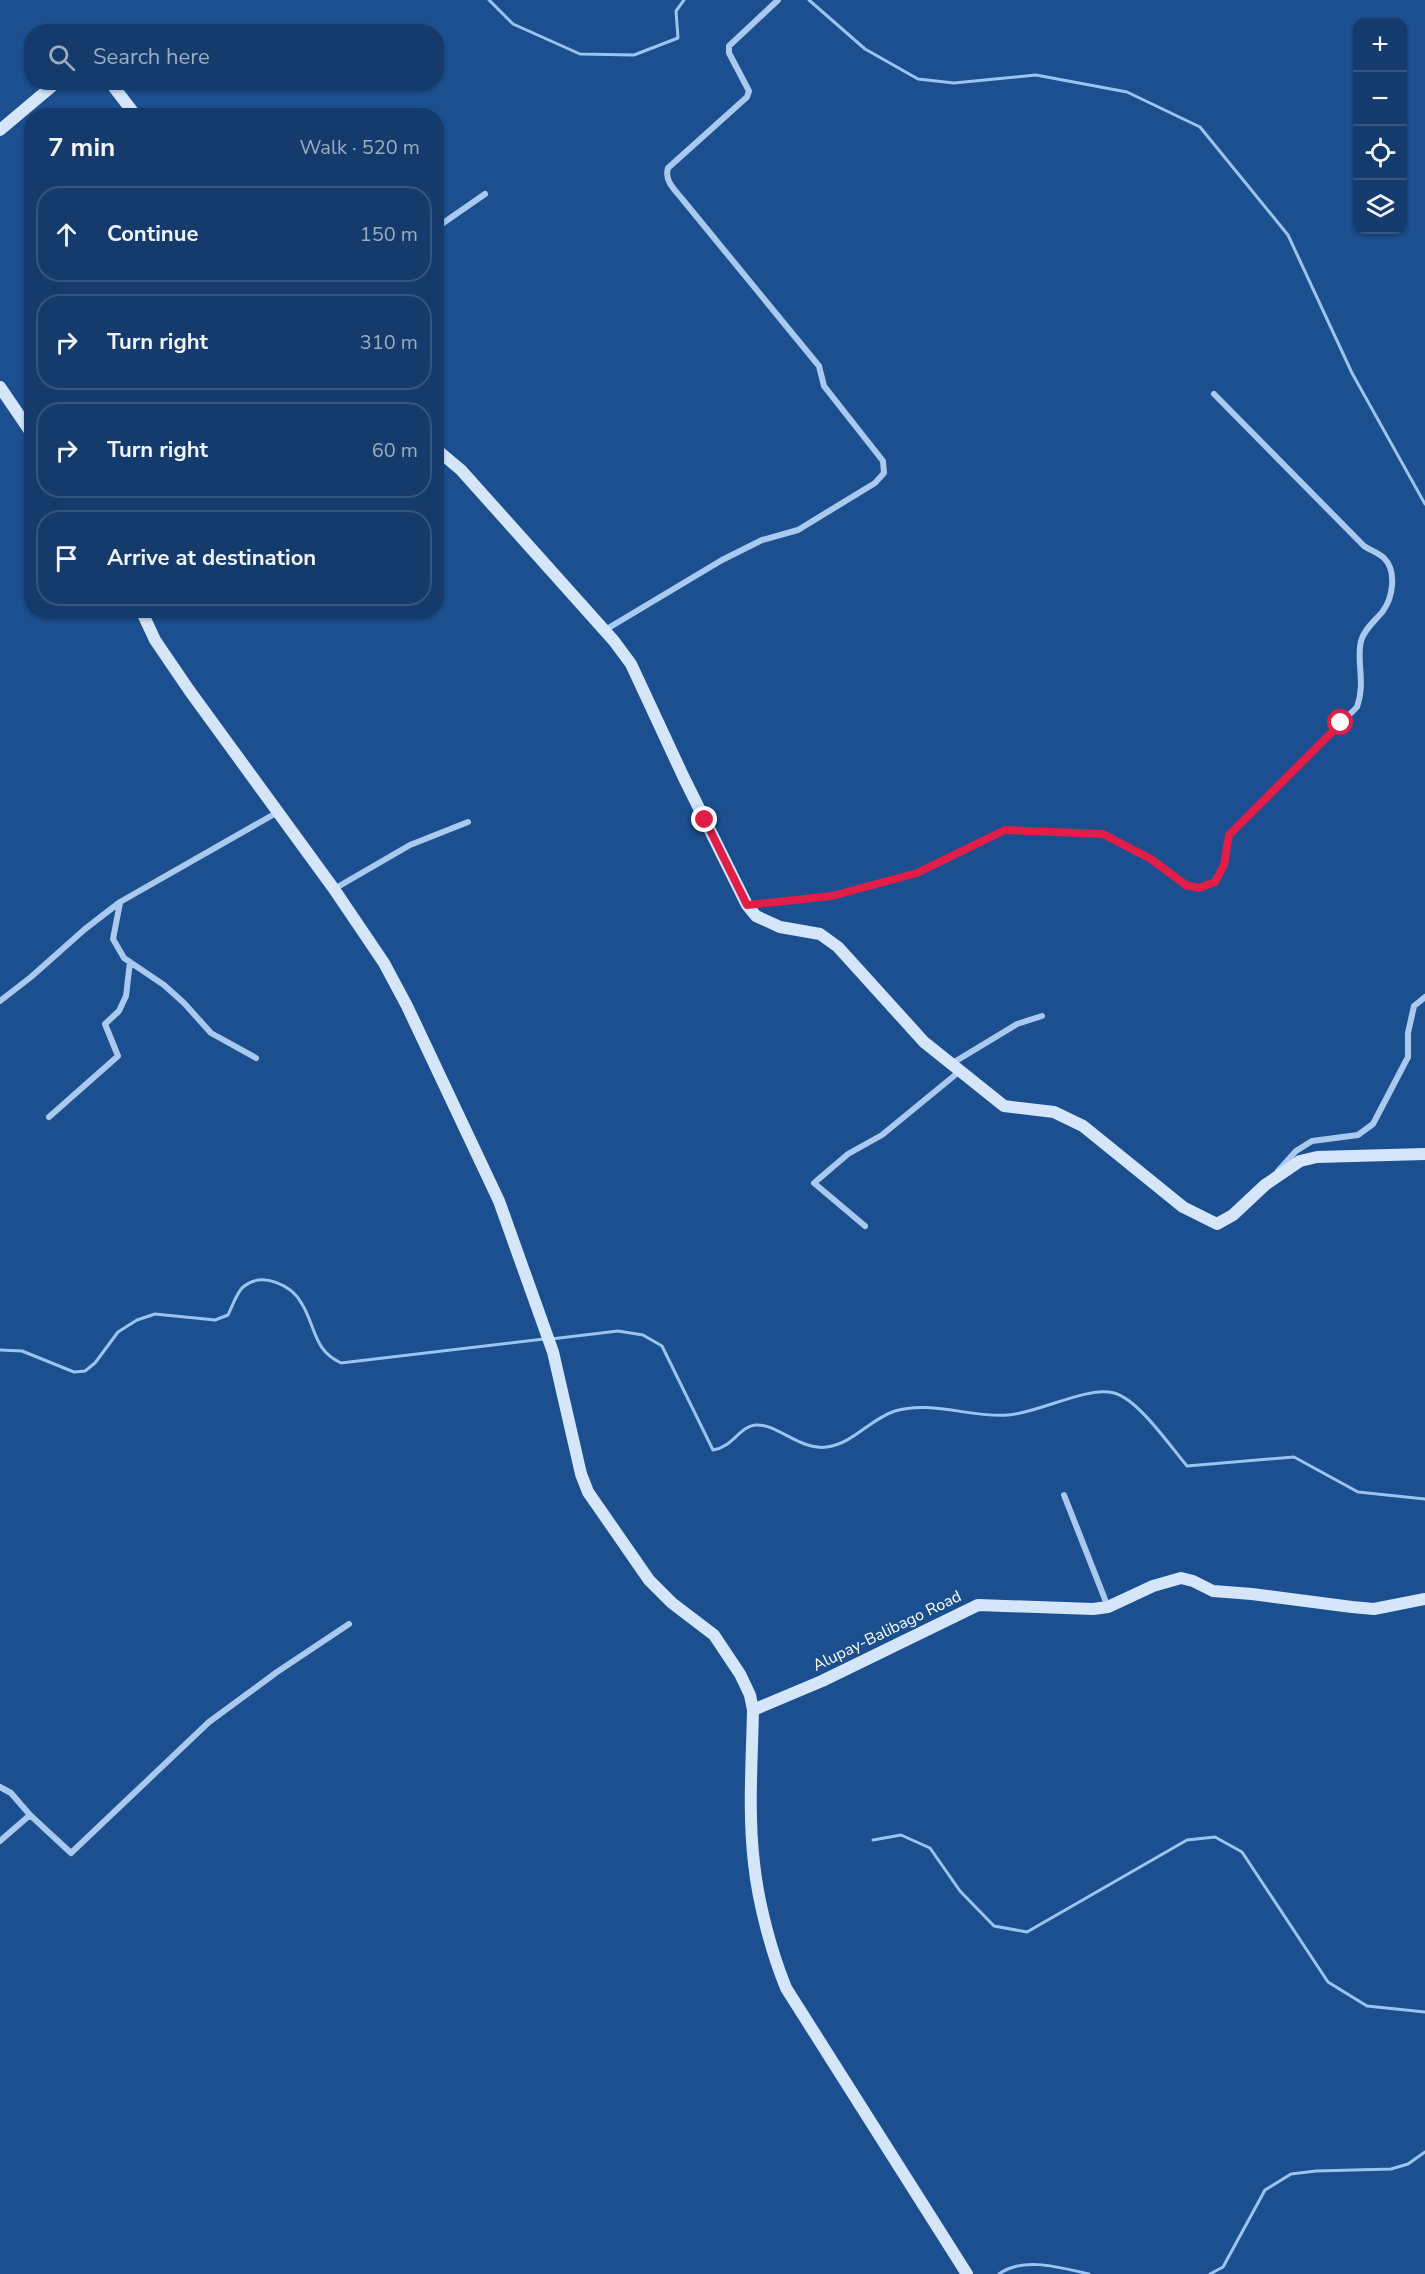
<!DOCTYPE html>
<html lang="en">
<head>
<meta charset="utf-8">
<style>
  body { margin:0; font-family:"Nunito Sans",sans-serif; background:#214673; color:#f1f3f6 }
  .controls { position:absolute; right:18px; top:18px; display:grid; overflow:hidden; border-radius:12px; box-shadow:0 2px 4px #0004 }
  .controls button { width:54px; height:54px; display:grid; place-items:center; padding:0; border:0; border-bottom:2px solid #33557e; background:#143b6b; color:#f1f3f6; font:30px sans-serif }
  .stop { position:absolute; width:18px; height:18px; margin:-14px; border:4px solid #e11d48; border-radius:50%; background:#fff }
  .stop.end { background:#e11d48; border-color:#fff; box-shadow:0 2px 6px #0008 }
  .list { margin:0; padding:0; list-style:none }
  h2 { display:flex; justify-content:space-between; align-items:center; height:78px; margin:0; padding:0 24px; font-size:26px }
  h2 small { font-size:20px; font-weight:400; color:#9dadc1 }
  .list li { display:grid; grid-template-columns:39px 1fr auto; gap:18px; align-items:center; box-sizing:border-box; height:96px; margin:0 12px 12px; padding:0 12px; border:2px solid #33557e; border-radius:24px }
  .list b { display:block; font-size:22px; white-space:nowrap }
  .list em { font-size:20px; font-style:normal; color:#9dadc1 }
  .icon { flex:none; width:33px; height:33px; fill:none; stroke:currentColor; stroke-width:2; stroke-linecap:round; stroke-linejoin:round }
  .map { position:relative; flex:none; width:1425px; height:2274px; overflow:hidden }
  .search { position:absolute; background:#143b6b; box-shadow:0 2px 4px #0004; left:24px; top:24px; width:420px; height:66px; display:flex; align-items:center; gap:15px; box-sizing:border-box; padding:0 21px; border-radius:24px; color:#9dadc1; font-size:22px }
  .panel { position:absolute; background:#143b6b; box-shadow:0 2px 4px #0004; left:24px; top:108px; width:420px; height:510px; border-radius:24px }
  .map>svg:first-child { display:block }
</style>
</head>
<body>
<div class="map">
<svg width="1425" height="2274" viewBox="0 0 1425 2274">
  <rect width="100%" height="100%" fill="#1b4f8f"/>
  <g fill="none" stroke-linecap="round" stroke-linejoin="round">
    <!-- stream -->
    <path stroke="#9cc4f0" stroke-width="3" d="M489 0 513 24 580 54 634 55 678 38 676 11 684 0
      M809 0 865 49 918 79 954 83 1036 75 1127 92 1200 127 1288 235 1352 373 1425 504
      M551 1339 618 1331 643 1335 662 1346 713 1450C733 1447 739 1427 755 1425 777 1423 800 1451 827 1447 854 1443 870 1419 895 1411 931 1400 971 1418 1008 1415 1039 1413 1086 1386 1114 1393 1138 1399 1170 1446 1187 1466L1294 1457 1358 1492 1425 1499
      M0 1350 22 1351 74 1372 85 1371 95 1363 118 1332 137 1320 155 1314 215 1320 228 1315C232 1307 237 1292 243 1287 262 1271 292 1285 302 1304 316 1327 313 1350 341 1363L544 1339
      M873 1840 901 1835 930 1848 960 1891 994 1926 1027 1932 1187 1840 1215 1837 1242 1852 1328 1982 1367 2006 1425 2012
      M999 2274C1023 2256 1062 2268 1089 2274
      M1210 2274 1223 2267 1265 2190 1291 2174 1316 2171 1391 2169 1408 2164 1425 2152"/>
    <!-- street -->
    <path stroke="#a9c9ee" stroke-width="6" d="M436 228 485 194
      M605 630 722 560 762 540 798 530 875 483 884 473 883 461 824 386 819 366 683 200C675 190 664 181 668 168L747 97 749 91 729 53V46L778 0
      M334 889 410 845 468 822
      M120 903 113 939 124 958 164 985 184 1003 211 1033 256 1058
      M748 905 832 896 917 873 1005 830 1103 834 1151 859 1186 885 1199 888 1215 882 1224 865 1229 835 1357 707C1366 682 1356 662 1361 641 1364 629 1376 620 1383 611 1393 597 1397 571 1384 558 1379 553 1370 550 1364 546L1214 394
      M0 1001 31 977 85 929 120 902 278 812
      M951 1064 1017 1024 1042 1016
      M49 1117 118 1056 105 1024 119 1011 126 996 130 962
      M1278 1171 1296 1151 1312 1141 1358 1135 1373 1124 1408 1057V1033L1414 1006 1425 997
      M865 1226 814 1183 848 1154 882 1135 960 1071
      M1064 1495 1108 1607
      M0 1787 11 1793 30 1815 71 1853 209 1722 277 1672 349 1624
      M0 1841 30 1815"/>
    <!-- secondary -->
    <path stroke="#d6e6fa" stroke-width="12" d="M110 82 136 116
      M0 130 57 82
      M0 387 32 434
      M436 449 461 470 614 641 631 664 684 778 747 905 756 916 780 927 820 934 838 947 924 1042 1004 1106 1054 1112 1083 1126 1183 1207 1217 1224 1233 1215 1265 1185 1300 1161 1317 1157 1425 1154
      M141 610 155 640 189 690 334 889 384 963 407 1006 499 1201 553 1352 581 1474 588 1492 649 1580 672 1603 714 1635 740 1674 750 1695 753 1710C752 1761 748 1813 754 1863 758 1902 771 1951 786 1988L967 2274
      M753 1710 822 1681 978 1605 1093 1609 1108 1607 1153 1586 1181 1578 1193 1581 1213 1591 1252 1594 1352 1607 1374 1609 1425 1599"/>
  </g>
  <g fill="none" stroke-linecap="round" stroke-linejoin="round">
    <!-- route -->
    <path stroke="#e11d48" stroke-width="8" d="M705 820 747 905 832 896 917 873 1005 830 1103 834 1151 859 1186 885 1199 888 1215 882 1224 865 1229 835 1341 723"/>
  </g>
  <g text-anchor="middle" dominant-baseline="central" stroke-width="4.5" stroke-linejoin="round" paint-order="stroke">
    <!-- street labels -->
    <g font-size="16" fill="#fff" stroke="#1b4f8f">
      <text transform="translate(887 1631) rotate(-26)">Alupay-Balibago Road</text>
    </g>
  </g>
</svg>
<div class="controls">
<button>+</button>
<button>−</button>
<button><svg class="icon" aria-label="locate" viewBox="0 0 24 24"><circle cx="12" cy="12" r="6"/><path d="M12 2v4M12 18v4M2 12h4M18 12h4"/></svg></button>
<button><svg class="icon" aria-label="layers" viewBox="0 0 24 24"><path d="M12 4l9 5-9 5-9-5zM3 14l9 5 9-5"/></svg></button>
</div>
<div class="stop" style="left:1341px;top:723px"></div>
<div class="stop end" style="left:705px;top:820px"></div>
<div class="search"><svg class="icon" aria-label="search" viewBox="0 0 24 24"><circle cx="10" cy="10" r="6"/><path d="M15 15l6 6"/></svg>Search here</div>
<section class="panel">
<h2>7 min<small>Walk · 520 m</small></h2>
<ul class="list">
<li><svg class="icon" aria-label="ahead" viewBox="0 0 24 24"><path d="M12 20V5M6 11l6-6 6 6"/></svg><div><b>Continue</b></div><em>150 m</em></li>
<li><svg class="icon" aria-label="right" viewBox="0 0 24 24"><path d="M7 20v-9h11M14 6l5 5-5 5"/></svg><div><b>Turn right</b></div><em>310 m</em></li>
<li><svg class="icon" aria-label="right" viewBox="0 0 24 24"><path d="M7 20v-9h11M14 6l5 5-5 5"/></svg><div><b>Turn right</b></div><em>60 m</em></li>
<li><svg class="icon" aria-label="arrive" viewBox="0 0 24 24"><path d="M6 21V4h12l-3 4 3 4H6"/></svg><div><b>Arrive at destination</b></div></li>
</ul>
</section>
</div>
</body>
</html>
